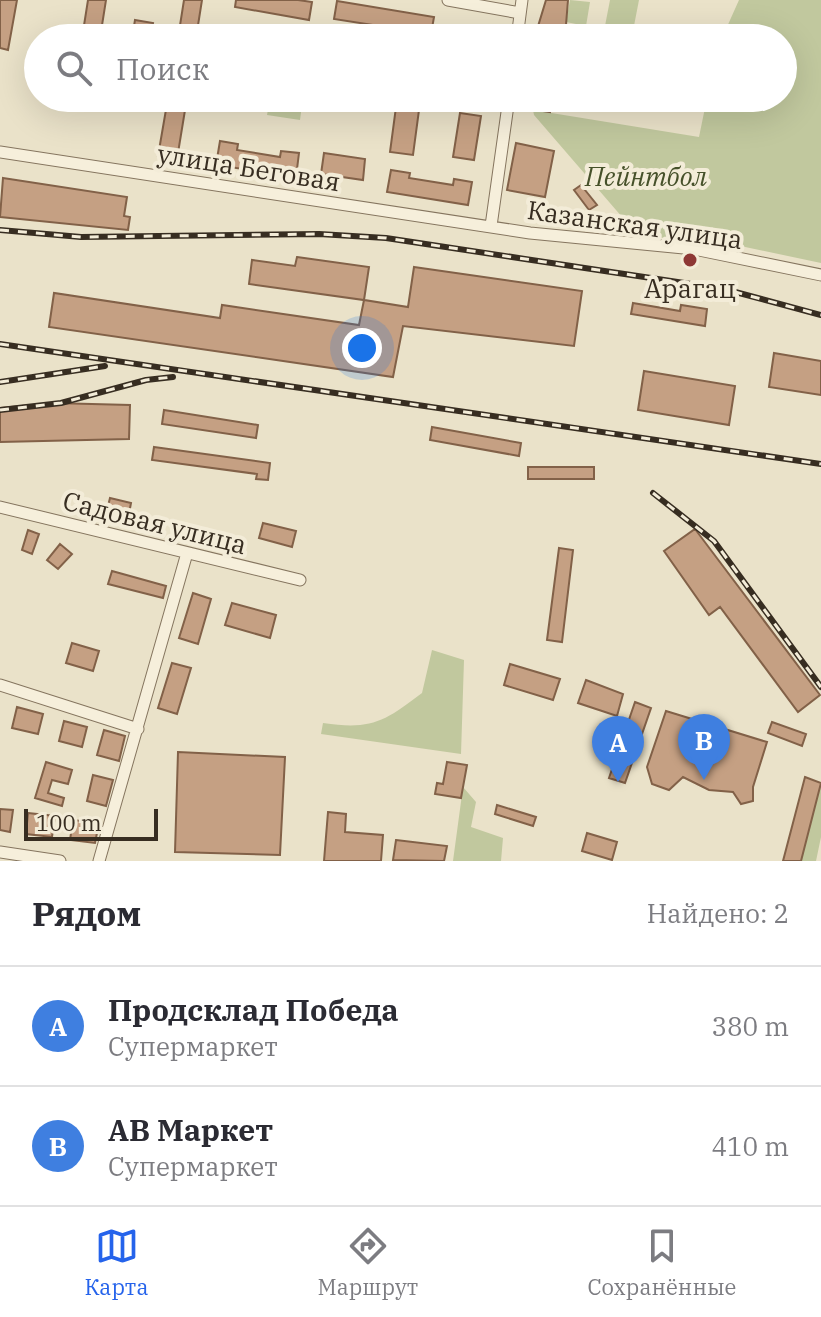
<!DOCTYPE html>
<html lang="ru">
<head>
<meta charset="utf-8">
<style>
  body { margin:0; font-family:"IBM Plex Serif",serif; background:#f7f7f7; color:#2b2b33 }
  .scale { position:absolute; left:24px; bottom:20px; width:134px; box-sizing:border-box; padding-left:8px; border:4px solid #372d21; border-top:0; font-size:22px; line-height:28px; white-space:nowrap; color:#372d21; -webkit-text-stroke:6px #f3ecd8; paint-order:stroke }
  .you { position:absolute; left:362px; top:348px; width:28px; height:28px; margin:-20px; border:6px solid #fff; border-radius:50%; background:#1a73e8; box-shadow:0 0 0 12px #1a73e833 }
  .badge { display:grid; place-items:center; width:52px; height:52px; border-radius:50%; background:#2563eb; color:#fff; font-size:26px; font-weight:700 }
  .pin { position:absolute; translate:-50% -66px; filter:drop-shadow(0 2px 4px #0008) }
  .pin::after { content:''; position:absolute; top:42px; width:28px; height:24px; background:inherit; clip-path:polygon(0 0,100% 0,50% 100%) }
  .list { margin:0; padding:0; list-style:none }
  h2 { display:flex; justify-content:space-between; align-items:center; height:104px; margin:0; padding:0 32px; font-size:34px }
  h2 small { font-size:26px; font-weight:400; color:#7c7c81 }
  .list li { display:grid; grid-template-columns:52px 1fr auto; gap:24px; align-items:center; box-sizing:border-box; height:120px; padding:0 32px; border-top:2px solid #e1e1e2 }
  .list b { display:block; font-size:30px; white-space:nowrap }
  .list p { margin:0; font-size:26px; white-space:nowrap; color:#7c7c81 }
  .list em { font-size:26px; font-style:normal; color:#7c7c81 }
  .icon { flex:none; width:44px; height:44px; fill:none; stroke:currentColor; stroke-width:2; stroke-linecap:round; stroke-linejoin:round }
  .map { position:relative; flex:none; width:821px; height:861px; overflow:hidden }
  .search { position:absolute; background:#fff; box-shadow:0 8px 32px #0002; left:24px; right:24px; top:24px; height:88px; display:flex; align-items:center; gap:20px; box-sizing:border-box; padding:0 28px; border-radius:44px; color:#7c7c81; font-size:30px }
  .sheet { height:344px; background:#fff }
  nav { display:flex; justify-content:space-around; align-items:center; box-sizing:border-box; height:112px; border-top:2px solid #e1e1e2; background:#fff; font-size:22px; color:#7c7c81 }
  nav a { display:grid; justify-items:center; gap:4px }
  nav .on { color:#2563eb }
  .map>svg:first-child { display:block }
</style>
</head>
<body>
<div class="map">
<svg width="821" height="861" viewBox="0 0 821 861">
  <rect width="100%" height="100%" fill="#eae2c9"/>
  <!-- green -->
  <path fill="#c1c89e" d="M570 0 590 2 586 26 566 22Z
    M610 0H639L632 36 604 31Z
    M739 0H821V263L684 234 682 242 635 232 534 115 533 110 699 137 707 98H783V38H722Z
    M270 98H303L300 120 267 115Z
    M432 650 464 660 461 754 321 734 323 723C371 730 384 722 422 693Z
    M821 783V837L816 861H801Z
    M463 787 476 802 471 827 503 838 501 861H453Z"/>
  <!-- building -->
  <path fill="#c5a083" stroke="#826148" stroke-width="2" d="M0 0H17L8 50 0 48Z
    M88 0H106L100 38H82Z
    M184 0H202L196 38H178Z
    M236 0H298L312 2 309 20 235 7Z
    M546 0H568L566 25 586 29 584 38 536 33Z
    M337 1 434 17 431 34 334 19Z
    M135 20 153 23 150 38H132Z
    M478 26 497 29 496 38H476Z
    M168 98H187L177 159 158 156Z
    M320 98H343L341 110 319 106Z
    M517 99 551 104 550 112 516 107Z
    M396 107 419 110 413 155 390 152Z
    M460 113 481 116 474 160 453 157Z
    M220 141 238 144 237 150 280 157 281 151 299 153 296 177 216 165Z
    M516 143 554 151 545 197 507 190Z
    M324 153 365 159 363 180 321 174Z
    M391 170 410 173 409 178 453 185 454 179 472 182 468 205 387 192Z
    M3 178 127 197 124 216 130 217 128 230 0 217Z
    M581 185 597 205 589 210 574 190Z
    M297 257 369 267 364 300 249 284 252 260 295 266Z
    M414 267 582 291 574 346 403 326 393 377 49 327 54 293 220 318 222 305 359 325 364 300 408 307Z
    M633 303 680 311 681 305 707 309 705 326 631 314Z
    M774 353 821 361V395L769 387Z
    M644 371 735 386 729 425 638 410Z
    M53 403 130 405 129 439 0 442V408Z
    M164 410 258 425 256 438 162 424Z
    M432 427 521 443 519 456 430 440Z
    M154 447 270 463 268 480 256 479 257 474 152 460Z
    M528 467H594V479H528Z
    M110 498 131 503 128 519 106 514Z
    M263 523 296 531 292 547 259 538Z
    M695 529 820 695 798 712 720 607 709 615 664 551Z
    M28 530 39 534 32 554 22 550Z
    M60 544 72 554 58 569 47 560Z
    M559 548 573 550 562 642 547 640Z
    M112 571 166 586 163 598 108 584Z
    M193 593 211 599 198 644 179 638Z
    M232 603 276 615 270 638 225 625Z
    M72 643 99 651 93 671 66 663Z
    M172 663 191 668 177 714 158 708Z
    M510 664 560 679 553 700 504 685Z
    M586 680 623 694 617 716 578 703Z
    M635 702 651 708 625 783 609 778Z
    M17 707 43 714 38 734 12 728Z
    M666 711 767 742 753 787V801L741 804 733 792 709 790 683 777 669 790 652 784 647 767Z
    M64 721 87 727 82 747 59 741Z
    M772 722 806 734 802 746 768 733Z
    M104 730 125 736 119 761 97 755Z
    M178 752 285 757 280 855 175 852Z
    M46 762 72 770 68 784 52 780 48 793 64 798 62 806 35 798Z
    M447 762 467 765 461 798 435 794 437 783 443 784Z
    M93 775 113 780 106 806 87 801Z
    M805 777 821 783 801 861H783Z
    M497 805 536 817 533 826 495 814Z
    M0 809 13 810 10 832 0 830Z
    M328 812 346 814 345 832 383 835 381 861H324Z
    M28 813 55 816 52 837 26 834Z
    M73 820 99 823 95 843 70 840Z
    M587 833 617 842 612 860 582 851Z
    M396 840 447 846 444 861 393 860Z"/>
  <g fill="none" stroke-linecap="round" stroke-linejoin="round">
    <!-- minor casing -->
    <g stroke="#85755f" stroke-width="13">
      <path id="minor" d="M448 0 520 13
        M517 38 522 0
        M0 152 530 233 694 249 821 275
        M491 226 509 98
        M0 507 300 580
        M0 685 138 729
        M0 852 60 861
        M99 861 187 553"/>
    </g>
    <!-- minor -->
    <use href="#minor" stroke="#f6efdb" stroke-width="11"/>
    <!-- rail casing -->
    <g stroke="#372d21" stroke-width="6">
      <path id="rail" d="M0 230 81 237 319 234 386 238 724 289 821 315
        M0 344 821 464
        M0 382 105 366
        M0 410 61 403 146 380 173 377
        M653 493 714 541 821 687"/>
    </g>
    <!-- rail -->
    <use href="#rail" stroke="#f3ecd8" stroke-width="3" stroke-dasharray="9" stroke-linecap="butt"/>
  </g>
  <!-- markers -->
  <circle fill="#8e3835" stroke="#f3ecd8" stroke-width="3" cx="690" cy="260" r="8"/>
  <g text-anchor="middle" dominant-baseline="central" stroke-width="8" stroke-linejoin="round" paint-order="stroke">
    <!-- street labels -->
    <g font-size="26" fill="#372d21" stroke="#f3ecd8">
      <text transform="translate(249 167) rotate(9)">улица Беговая</text>
      <text transform="translate(635 224) rotate(8)">Казанская улица</text>
      <text transform="translate(155 522) rotate(14)">Садовая улица</text>
    </g>
    <!-- park labels -->
    <g font-size="26" font-style="italic" fill="#46512a" stroke="#f3ecd8">
      <text x="646" y="176">Пейнтбол</text>
    </g>
    <!-- poi labels -->
    <g font-size="26" fill="#372d21" stroke="#f3ecd8">
      <text x="690" y="288">Арагац</text>
    </g>
  </g>
</svg>
<div class="scale">100 m</div>
<div class="you"></div>
<div class="pin badge" style="left:618px;top:782px;background:#3f7fe0">A</div>
<div class="pin badge" style="left:704px;top:780px;background:#3f7fe0">B</div>
<div class="search"><svg class="icon" aria-label="search" viewBox="0 0 24 24"><circle cx="10" cy="10" r="6"/><path d="M15 15l6 6"/></svg>Поиск</div>
</div>
<section class="sheet">
<h2>Рядом<small>Найдено: 2</small></h2>
<ul class="list">
<li><span class="badge" style="background:#3f7fe0">A</span><div><b>Продсклад Победа</b><p>Супермаркет</p></div><em>380 m</em></li>
<li><span class="badge" style="background:#3f7fe0">B</span><div><b>АВ Маркет</b><p>Супермаркет</p></div><em>410 m</em></li>
</ul>
</section>
<nav>
<a class="on"><svg class="icon" aria-label="map" viewBox="0 0 24 24"><path d="M3 6l6-2 6 2 6-2v14l-6 2-6-2-6 2zM9 4v14M15 6v14"/></svg>Карта</a>
<a><svg class="icon" aria-label="directions" viewBox="0 0 24 24"><path d="M12 3l9 9-9 9-9-9zM9 14v-3h6M13 9l2 2-2 2"/></svg>Маршрут</a>
<a><svg class="icon" aria-label="saved" viewBox="0 0 24 24"><path d="M7 4h10v16l-5-4-5 4z"/></svg>Сохранённые</a>
</nav>
</body>
</html>
